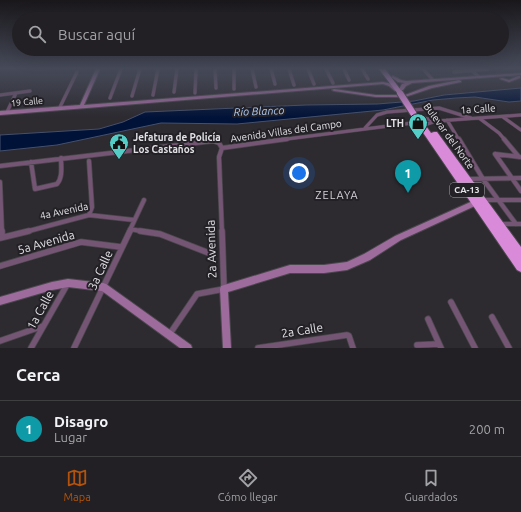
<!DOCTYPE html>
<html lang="es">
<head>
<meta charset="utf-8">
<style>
  body { margin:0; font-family:Ubuntu,sans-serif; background:#2a282c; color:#f1f3f6 }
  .you { position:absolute; left:299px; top:173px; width:14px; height:14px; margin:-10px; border:3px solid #fff; border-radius:50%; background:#1a73e8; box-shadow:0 0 0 6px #1a73e833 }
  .badge { display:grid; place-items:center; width:26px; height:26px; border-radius:50%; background:#b45309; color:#fff; font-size:13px; font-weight:700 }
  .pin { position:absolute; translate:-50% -33px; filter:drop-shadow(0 1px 2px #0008) }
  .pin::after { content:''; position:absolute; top:21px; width:14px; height:12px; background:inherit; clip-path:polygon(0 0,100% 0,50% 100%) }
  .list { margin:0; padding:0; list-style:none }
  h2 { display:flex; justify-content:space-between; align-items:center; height:52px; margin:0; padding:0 16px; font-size:17px }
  h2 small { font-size:13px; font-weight:400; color:#a2a3a6 }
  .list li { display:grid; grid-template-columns:26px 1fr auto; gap:12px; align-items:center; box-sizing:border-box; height:56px; padding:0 16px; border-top:1px solid #3f3e41 }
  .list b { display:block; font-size:15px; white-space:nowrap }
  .list p { margin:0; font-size:13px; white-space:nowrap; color:#a2a3a6 }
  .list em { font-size:13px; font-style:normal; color:#a2a3a6 }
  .icon { flex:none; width:22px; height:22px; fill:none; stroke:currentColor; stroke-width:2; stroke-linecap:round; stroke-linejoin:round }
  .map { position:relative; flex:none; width:521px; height:348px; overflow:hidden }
  .search { position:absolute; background:#222024; box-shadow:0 4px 16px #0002; left:12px; right:12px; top:12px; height:44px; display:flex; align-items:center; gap:10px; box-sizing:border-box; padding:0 14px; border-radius:22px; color:#a2a3a6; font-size:15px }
  .sheet { height:108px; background:#222024 }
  nav { display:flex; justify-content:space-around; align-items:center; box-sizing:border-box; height:56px; border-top:1px solid #3f3e41; background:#222024; font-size:11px; color:#a2a3a6 }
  nav a { display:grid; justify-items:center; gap:2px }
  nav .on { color:#b45309 }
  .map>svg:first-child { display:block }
</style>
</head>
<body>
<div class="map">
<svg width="521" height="348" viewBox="0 0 521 348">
  <rect width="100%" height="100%" fill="#2d2a30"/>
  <!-- water -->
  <path fill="#001238" stroke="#44506c" d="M521 88V101L509 102 475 97 456 98 433 100 383 110 237 124 161 123 57 145 0 151V135L99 129 123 122 145 112 306 105 377 104 414 101 444 95Z"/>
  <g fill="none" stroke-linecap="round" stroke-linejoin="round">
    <!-- street-far2 casing -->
    <g stroke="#4a474d" stroke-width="4">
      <path id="street-far2" d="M215 69 216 88
        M234 69V89
        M252 69 256 87
        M271 69 275 84
        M289 69 294 85
        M308 69 314 84
        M326 69 333 83
        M344 69 349 80
        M362 69 368 79
        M423 69 433 80
        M470 69 479 77
        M454 72 488 69
        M174 92 177 69
        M195 93 196 69
        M0 95 30 91
        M153 95 158 69
        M132 96 140 69
        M110 98 121 69
        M60 107 77 72
        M7 112 16 93
        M503 117 521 130
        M423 118 437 121 521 115
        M479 118 499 133 505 140
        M447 120 459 140
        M427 124 436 121
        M365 128 377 115 387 112 439 108 471 118
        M279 140 412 123 421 125"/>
    </g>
    <!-- street-far1 casing -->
    <g stroke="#4a474d" stroke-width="5.5">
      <path id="street-far1" d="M459 139 483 179 516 224
        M504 139 519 157
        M222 148 287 139
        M495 154 521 191
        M495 154 520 157
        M89 161 92 207 89 215
        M31 162 35 189 57 184C63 177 61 167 61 158
        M0 166 213 141 219 143 222 148
        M467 179 521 178
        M0 182 2 232
        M481 200H521
        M499 224H521
        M130 229 146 232
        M25 232 89 215 134 220
        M129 232 144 200
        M222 232 219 157 222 148"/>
    </g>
    <!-- street casing -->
    <g stroke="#4a474d" stroke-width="7">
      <path id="street" d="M2 231V237
        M140 231 160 234 214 255
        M0 238 29 231
        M0 266 81 242 121 247
        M451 302 475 348
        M492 317 509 348
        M428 319 441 348
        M169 335 197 294 224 289 222 231
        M0 341 43 326
        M417 345 439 344
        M31 348 68 283
        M74 348 130 231
        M258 348 347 335 349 336 353 348"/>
    </g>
    <!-- secondary casing -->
    <g stroke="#4a474d" stroke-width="2">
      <path id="secondary" d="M96 69H100L84 105 383 82 393 84 399 90V91H395L389 86 383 84 0 115V111L80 105Z
        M521 73V75L412 83 406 86 403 90H401L399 89 402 84 405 83 398 82 391 77 393 76 401 80 406 81Z
        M518 76H520V78L509 82 500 79 502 78 509 80Z
        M459 80 461 81V82L432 88 405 97H376L334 91 332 90 334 89 376 95H405L429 86Z
        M475 200 477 201 478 203 477 205 401 240 370 260 347 270 324 273H290L228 292 231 348H223L220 289 221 286 290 265H324L347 262 364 254 395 236Z
        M68 279 103 283 106 284 191 345 192 348H180L102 291 68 287 52 290 0 305V297L52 282Z"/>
    </g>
    <!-- highway casing -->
    <g stroke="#4a474d" stroke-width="2">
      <path id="highway" d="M379 69H385L403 93 402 94H398Z
        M411 111H415L431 133 434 132H437L521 247V272L517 270 411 115Z"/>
    </g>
    <!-- street-far2 -->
    <use href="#street-far2" stroke="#755574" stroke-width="3"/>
    <!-- street-far1 -->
    <use href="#street-far1" stroke="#755574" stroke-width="4"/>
    <!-- street -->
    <use href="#street" stroke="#755574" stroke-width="5.5"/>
    <!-- secondary -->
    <use href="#secondary" fill="#9e6b9d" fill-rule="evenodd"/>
    <!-- highway -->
    <use href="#highway" fill="#d98bd9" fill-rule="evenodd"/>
    <!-- highway-bridge casing -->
    <g stroke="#4a474d" stroke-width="8" stroke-linecap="butt">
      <path id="highway-bridge" d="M400 93 413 113"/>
    </g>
    <!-- highway-bridge -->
    <use href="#highway-bridge" stroke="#d98bd9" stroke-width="6"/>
  </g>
  <!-- sky -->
  <linearGradient id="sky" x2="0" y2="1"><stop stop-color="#19171a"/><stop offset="0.58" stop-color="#464a59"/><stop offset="1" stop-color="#464a59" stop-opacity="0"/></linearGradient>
  <rect width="521" height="118" fill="url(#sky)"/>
  <!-- icons -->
  <defs>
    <g id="shop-pin" transform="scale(1)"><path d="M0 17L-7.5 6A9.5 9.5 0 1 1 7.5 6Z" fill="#54cdc7" stroke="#232126"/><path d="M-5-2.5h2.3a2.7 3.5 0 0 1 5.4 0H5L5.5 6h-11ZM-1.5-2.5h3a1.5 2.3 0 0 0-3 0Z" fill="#111"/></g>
    <g id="civic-pin" transform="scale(1)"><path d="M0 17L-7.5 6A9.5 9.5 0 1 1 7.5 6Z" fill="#54cdc7" stroke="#232126"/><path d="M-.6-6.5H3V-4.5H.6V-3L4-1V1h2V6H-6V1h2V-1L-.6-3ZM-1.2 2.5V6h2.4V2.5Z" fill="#111"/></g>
  </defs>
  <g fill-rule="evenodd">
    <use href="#shop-pin" x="418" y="123"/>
    <use href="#civic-pin" x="119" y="143"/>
  </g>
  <g text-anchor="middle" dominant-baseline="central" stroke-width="4" stroke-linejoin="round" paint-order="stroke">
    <!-- far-street labels -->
    <g font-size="9" fill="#e2e1e5" stroke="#232126">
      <text transform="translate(27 102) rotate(-5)">19 Calle</text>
    </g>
    <!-- shield labels -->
    <rect fill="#232126" stroke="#a9a7ac" stroke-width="1" x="450" y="183" width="34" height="14" rx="3"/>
    <g font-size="9" font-weight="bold" fill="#e2e1e5">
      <text x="467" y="190">CA-13</text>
    </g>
    <!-- street labels -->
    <g font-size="10" fill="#e2e1e5" stroke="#232126">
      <text transform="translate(478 109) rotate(-4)">1a Calle</text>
      <text transform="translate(286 131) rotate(-8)">Avenida Villas del Campo</text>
      <text transform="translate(449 136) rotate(54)">Bulevar del Norte</text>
      <text transform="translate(64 211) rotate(-12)">4a Avenida</text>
    </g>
    <!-- poi labels -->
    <g font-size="10" font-weight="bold" fill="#e2e1e5" stroke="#232126" text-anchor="end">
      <text x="404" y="123">LTH</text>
      <text x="133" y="137" text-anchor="start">Jefatura de Policía<tspan x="133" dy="12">Los Castaños</tspan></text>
    </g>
    <!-- water labels -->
    <g font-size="11" font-style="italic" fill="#aecaf3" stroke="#232126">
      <text transform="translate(259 111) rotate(-2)">Río Blanco</text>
    </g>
    <!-- neighbourhood labels -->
    <g font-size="11" letter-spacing="1" fill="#d6d3db" stroke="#232126">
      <text x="337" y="195">ZELAYA</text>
    </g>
    <!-- near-street labels -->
    <g font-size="12" fill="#e2e1e5" stroke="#232126">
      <text transform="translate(46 242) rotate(-16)">5a Avenida</text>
      <text transform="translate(211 249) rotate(-92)">2a Avenida</text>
      <text transform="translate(100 270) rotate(-65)">3a Calle</text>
      <text transform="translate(40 310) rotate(-61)">1a Calle</text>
      <text transform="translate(302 330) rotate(-9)">2a Calle</text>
    </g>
  </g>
</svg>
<div class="you"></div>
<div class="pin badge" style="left:408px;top:193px;background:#0f9aa8">1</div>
<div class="search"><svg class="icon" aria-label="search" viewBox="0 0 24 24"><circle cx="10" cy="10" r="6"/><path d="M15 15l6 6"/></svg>Buscar aquí</div>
</div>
<section class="sheet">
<h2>Cerca<small></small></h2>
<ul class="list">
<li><span class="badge" style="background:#0f9aa8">1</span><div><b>Disagro</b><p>Lugar</p></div><em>200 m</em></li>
</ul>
</section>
<nav>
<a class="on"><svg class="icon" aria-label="map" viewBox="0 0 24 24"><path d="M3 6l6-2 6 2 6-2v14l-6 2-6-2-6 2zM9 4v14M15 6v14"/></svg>Mapa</a>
<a><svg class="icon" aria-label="directions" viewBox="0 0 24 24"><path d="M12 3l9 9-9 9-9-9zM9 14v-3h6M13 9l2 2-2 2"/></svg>Cómo llegar</a>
<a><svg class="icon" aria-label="saved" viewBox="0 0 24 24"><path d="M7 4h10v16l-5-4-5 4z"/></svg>Guardados</a>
</nav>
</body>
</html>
